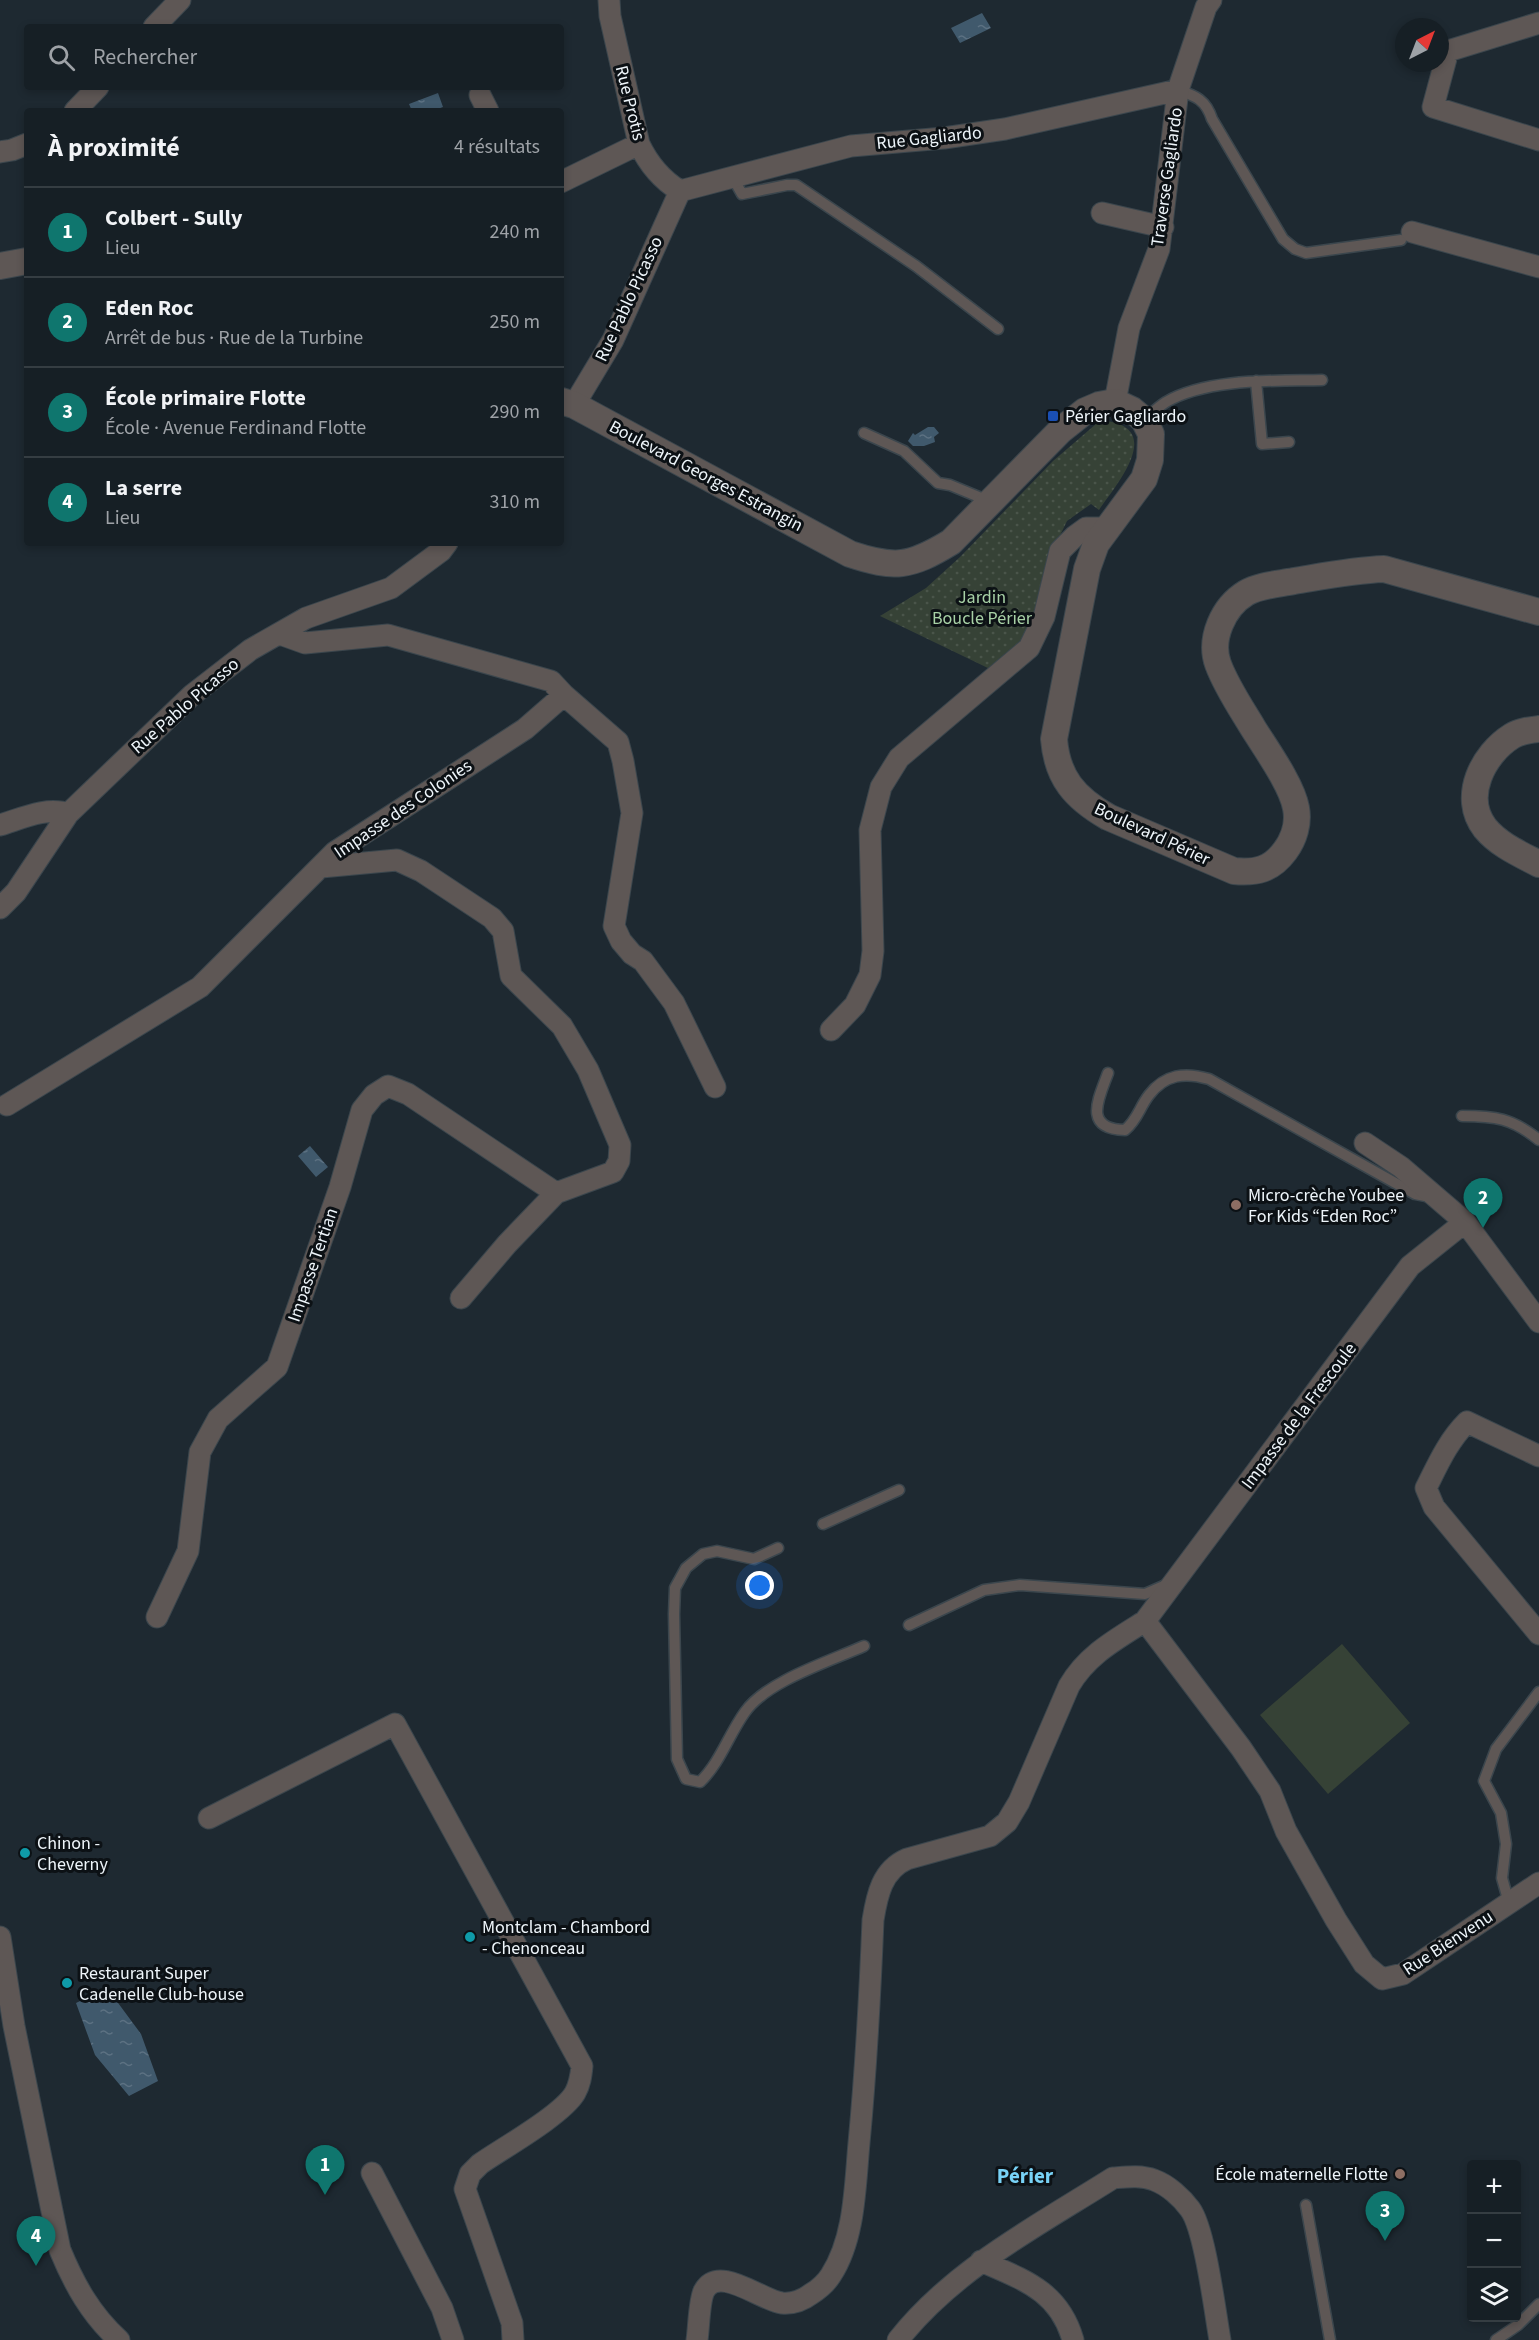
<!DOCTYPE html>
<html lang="fr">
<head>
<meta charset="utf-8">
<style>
  body { margin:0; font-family:"Source Sans 3",sans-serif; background:#1f272d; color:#f1f3f6 }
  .controls { position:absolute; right:18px; bottom:18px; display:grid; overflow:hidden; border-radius:6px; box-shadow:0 3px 9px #0003 }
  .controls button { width:54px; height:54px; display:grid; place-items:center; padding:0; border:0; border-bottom:2px solid #353d42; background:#161f25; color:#f1f3f6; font:30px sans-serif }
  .compass { position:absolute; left:1395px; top:18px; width:54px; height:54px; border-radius:50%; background:#161f25; box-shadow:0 3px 9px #0003; rotate:42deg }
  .you { position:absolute; left:760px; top:1586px; width:21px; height:21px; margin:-15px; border:4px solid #fff; border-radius:50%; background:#1a73e8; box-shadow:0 0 0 9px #1a73e833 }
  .badge { display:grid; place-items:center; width:39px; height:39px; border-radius:50%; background:#0f766e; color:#fff; font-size:20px; font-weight:700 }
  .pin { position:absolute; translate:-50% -50px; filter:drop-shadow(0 2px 3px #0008) }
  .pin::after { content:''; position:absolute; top:32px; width:21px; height:18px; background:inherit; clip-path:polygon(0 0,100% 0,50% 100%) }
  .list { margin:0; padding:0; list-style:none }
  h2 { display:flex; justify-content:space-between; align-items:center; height:78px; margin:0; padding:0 24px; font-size:26px }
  h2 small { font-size:20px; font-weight:400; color:#9ea2a7 }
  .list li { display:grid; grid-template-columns:39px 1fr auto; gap:18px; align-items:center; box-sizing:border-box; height:90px; padding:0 24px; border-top:2px solid #353d42 }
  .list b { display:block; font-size:22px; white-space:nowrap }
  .list p { margin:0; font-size:20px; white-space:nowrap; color:#9ea2a7 }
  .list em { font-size:20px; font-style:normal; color:#9ea2a7 }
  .icon { flex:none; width:33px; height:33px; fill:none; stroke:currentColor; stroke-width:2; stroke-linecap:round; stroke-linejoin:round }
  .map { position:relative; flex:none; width:1539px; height:2340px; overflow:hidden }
  .search { position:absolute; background:#161f25; box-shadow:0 3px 9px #0003; left:24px; top:24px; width:540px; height:66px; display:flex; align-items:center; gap:15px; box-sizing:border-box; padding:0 21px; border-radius:6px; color:#9ea2a7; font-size:22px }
  .panel { position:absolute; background:#161f25; box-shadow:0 3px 9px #0003; left:24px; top:108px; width:540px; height:438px; border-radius:6px }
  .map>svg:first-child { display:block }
</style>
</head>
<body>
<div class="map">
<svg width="1539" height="2340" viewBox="0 0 1539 2340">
  <defs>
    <pattern id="grass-dots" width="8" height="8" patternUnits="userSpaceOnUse" patternTransform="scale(1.5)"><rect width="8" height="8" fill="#364236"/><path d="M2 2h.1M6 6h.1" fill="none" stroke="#4a554a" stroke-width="1.8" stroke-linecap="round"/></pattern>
    <pattern id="water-ripples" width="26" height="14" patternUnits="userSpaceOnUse" patternTransform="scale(1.5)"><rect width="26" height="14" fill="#40596c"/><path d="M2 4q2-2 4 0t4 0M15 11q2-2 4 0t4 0" fill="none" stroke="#5c7182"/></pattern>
  </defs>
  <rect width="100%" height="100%" fill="#1e2931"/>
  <!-- grass -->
  <path fill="url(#grass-dots)" d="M1106 421C1165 429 1116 485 1099 510L1091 504 1067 521 1053 550 1042 598 1023 642 992 670 880 616 926 588 960 557 1053 461 1096 424Z"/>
  <!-- pitch -->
  <path fill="#364236" d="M1342 1644 1410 1723 1328 1794 1260 1715Z"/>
  <!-- water -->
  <path fill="url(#water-ripples)" d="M982 13 991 28 960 43 951 28Z
    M438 93 443 107 432 111H412L409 104Z
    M928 427H934L939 433 934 437 935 442 924 446H913L908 441 913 433 915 435Z
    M310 1146 328 1167 316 1177 298 1156Z
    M107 1988 141 2034 158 2081 129 2096 95 2055 76 2003Z"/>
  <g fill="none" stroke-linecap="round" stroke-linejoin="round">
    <!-- service casing -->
    <g stroke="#3b464d" stroke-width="13">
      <path id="service" d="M1178 90C1196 96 1206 100 1212 119L1283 239 1295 249 1306 253 1401 240
        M733 178 742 194 787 185H796L916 266 998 329
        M1256 381 1262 444 1289 442
        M1144 420C1151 414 1158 407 1166 402 1207 378 1276 381 1322 380
        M864 433 904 451 938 483 950 485 991 502
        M1108 1073C1099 1098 1082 1129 1125 1130 1138 1119 1139 1108 1149 1095 1165 1074 1185 1072 1209 1079L1415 1194 1430 1197
        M1462 1116C1495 1116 1512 1118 1539 1140
        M823 1524 899 1490
        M778 1548 754 1559 717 1551 703 1554 686 1568 675 1588 674 1614 677 1759 686 1779 700 1782C720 1763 729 1734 745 1712 767 1681 828 1662 864 1646
        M909 1625 984 1590 1020 1585 1145 1594 1168 1584
        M1509 1903 1502 1878 1506 1844 1501 1813 1484 1781 1496 1749 1539 1692
        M1306 2205 1330 2340
        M1496 2340 1518 2325 1539 2304"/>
    </g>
    <!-- minor casing -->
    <g stroke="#3b464d" stroke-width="23">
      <path id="minor" d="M609 0 610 16 639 144C648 163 662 180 680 191
        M1539 23 1448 51 1433 107 1539 140
        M154 27 180 0
        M480 95 488 111
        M75 111 98 87
        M0 152 12 150 27 144
        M561 182 639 144
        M680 191 851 146 944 138 1005 129 1178 90
        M1102 213 1163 227
        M1412 232 1539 267
        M1115 402 1129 328 1159 249 1178 90 1206 7 1211 0
        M574 405 613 340 680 191
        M564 695 618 742 623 761 632 813 614 926 621 941 632 954 643 961 674 1003 715 1087
        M0 825C20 819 48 806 68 814
        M321 867 397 860 421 871 492 918 503 931 511 976 562 1026 588 1070 620 1145 619 1161 613 1172 556 1193 507 1244 461 1298
        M0 908 16 892 68 814 192 695 250 650 306 618 391 588 441 551 447 543
        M831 1030 855 1005 870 975 873 951 870 830 881 787 899 758 1029 648 1044 617 1060 551 1075 536 1086 528H1107
        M7 1105 200 987 335 852 525 729 564 695 551 681 388 635 305 643 280 634
        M1365 1143 1401 1167 1465 1222 1539 1322
        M1539 1456 1467 1422C1448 1441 1438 1464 1426 1488L1434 1507 1539 1634
        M157 1617 188 1551 200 1452 218 1419 277 1367 340 1187 362 1110 374 1095 388 1086 408 1094 556 1193
        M1145 1621 1241 1748 1270 1791 1286 1831 1336 1920 1364 1964 1382 1979 1403 1974 1539 1883
        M209 1818 395 1724 582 2066C581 2076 580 2084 575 2093 562 2115 503 2148 480 2164L470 2174 465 2189 512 2323 513 2340
        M0 1937 14 2026 60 2250C74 2284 91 2315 119 2340
        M372 2173 442 2308 453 2340
        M981 2261C1024 2280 1059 2291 1073 2340
        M697 2340C699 2327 699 2301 704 2291 719 2264 760 2300 782 2303 793 2304 803 2300 811 2294 819 2289 826 2283 831 2275 855 2238 855 2186 859 2143 866 2069 870 1995 873 1920 877 1895 882 1870 907 1859L990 1836 1007 1822 1019 1802 1069 1686C1087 1655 1115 1640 1145 1621L1410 1266 1465 1222
        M898 2340C954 2269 1037 2226 1113 2178 1126 2177 1141 2175 1154 2180 1168 2185 1182 2198 1190 2209 1205 2229 1215 2312 1220 2340"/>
    </g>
    <!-- tertiary casing -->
    <g stroke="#3b464d" stroke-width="28">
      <path id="tertiary" d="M0 266 27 261
        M561 401 574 405 850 554C895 569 910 567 951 542L1061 430 1085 411 1099 405 1115 402 1132 410 1144 420 1151 434 1150 460 1144 479 1096 544 1087 569 1054 739C1057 778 1075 798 1108 817L1234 871C1256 873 1271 870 1285 851 1294 839 1299 823 1296 808 1292 785 1266 749 1253 728 1241 708 1226 686 1218 664 1209 639 1223 607 1246 593 1259 585 1279 584 1294 581 1324 576 1354 570 1384 569L1539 612
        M1539 729C1530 730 1520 731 1512 736 1483 754 1461 797 1485 828 1499 845 1520 854 1539 864"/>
    </g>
    <!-- service -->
    <use href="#service" stroke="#5e5755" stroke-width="10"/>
    <!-- minor -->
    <use href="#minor" stroke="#5e5755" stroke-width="21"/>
    <!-- tertiary -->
    <use href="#tertiary" stroke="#5e5755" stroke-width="26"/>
  </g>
  <!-- markers -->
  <rect fill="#1a4fb4" stroke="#0c1115" stroke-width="2" x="1047" y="410" width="12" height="12" rx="3"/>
  <g fill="#8d6e63" stroke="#0c1115" stroke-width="2">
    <circle cx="1236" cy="1205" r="6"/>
    <circle cx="1400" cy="2174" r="6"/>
  </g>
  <g fill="#0f9aa8" stroke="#0c1115" stroke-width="2">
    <circle cx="25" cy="1853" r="6"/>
    <circle cx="470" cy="1937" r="6"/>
    <circle cx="67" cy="1983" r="6"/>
  </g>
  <g text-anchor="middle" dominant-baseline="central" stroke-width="6" stroke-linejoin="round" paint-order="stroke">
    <!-- street labels -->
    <g font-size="18" fill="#eef5fa" stroke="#0c1115">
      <text transform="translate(630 103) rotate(76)">Rue Protis</text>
      <text transform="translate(929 138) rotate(-6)">Rue Gagliardo</text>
      <text transform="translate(1167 177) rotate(-82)">Traverse Gagliardo</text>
      <text transform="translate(629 299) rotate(-65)">Rue Pablo Picasso</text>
      <text transform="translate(706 476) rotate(28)">Boulevard Georges Estrangin</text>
      <text transform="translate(185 706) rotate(-41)">Rue Pablo Picasso</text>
      <text transform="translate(403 809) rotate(-34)">Impasse des Colonies</text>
      <text transform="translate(1152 834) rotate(25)">Boulevard Périer</text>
      <text transform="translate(313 1265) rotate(-71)">Impasse Tertian</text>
      <text transform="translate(1299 1416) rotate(-53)">Impasse de la Frescoule</text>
      <text transform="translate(1448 1943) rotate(-33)">Rue Bienvenu</text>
    </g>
    <!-- poi labels -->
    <g font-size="18" fill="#eef5fa" stroke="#0c1115" text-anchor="start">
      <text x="1065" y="416">Périer Gagliardo</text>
      <text x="1248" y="1195">Micro-crèche Youbee<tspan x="1248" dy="21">For Kids “Eden Roc”</tspan></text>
      <text x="37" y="1843">Chinon -<tspan x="37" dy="21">Cheverny</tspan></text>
      <text x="482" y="1927">Montclam - Chambord<tspan x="482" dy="21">- Chenonceau</tspan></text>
      <text x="79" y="1973">Restaurant Super<tspan x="79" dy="21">Cadenelle Club-house</tspan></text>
      <text x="1388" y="2174" text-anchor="end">École maternelle Flotte</text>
    </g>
    <!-- park labels -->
    <g font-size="18" fill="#a8d1a6" stroke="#0c1115">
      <text x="982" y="597">Jardin<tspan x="982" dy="21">Boucle Périer</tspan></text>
    </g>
    <!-- quarter labels -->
    <g font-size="21" font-weight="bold" fill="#78d2f6" stroke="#0c1115">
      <text x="1025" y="2176">Périer</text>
    </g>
  </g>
</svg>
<div class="controls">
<button>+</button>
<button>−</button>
<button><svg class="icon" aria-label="layers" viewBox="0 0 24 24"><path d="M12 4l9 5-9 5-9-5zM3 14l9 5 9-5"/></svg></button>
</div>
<svg class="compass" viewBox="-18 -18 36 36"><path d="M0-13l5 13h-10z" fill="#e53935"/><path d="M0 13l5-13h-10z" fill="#9ea2a7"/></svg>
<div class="you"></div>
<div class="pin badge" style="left:325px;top:2195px">1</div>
<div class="pin badge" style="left:1483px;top:1228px">2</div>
<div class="pin badge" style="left:1385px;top:2241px">3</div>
<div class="pin badge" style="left:36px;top:2266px">4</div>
<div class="search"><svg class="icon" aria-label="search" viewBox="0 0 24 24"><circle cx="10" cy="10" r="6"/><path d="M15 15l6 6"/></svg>Rechercher</div>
<section class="panel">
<h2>À proximité<small>4 résultats</small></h2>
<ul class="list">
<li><span class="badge">1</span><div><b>Colbert - Sully</b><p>Lieu</p></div><em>240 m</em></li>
<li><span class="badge">2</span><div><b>Eden Roc</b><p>Arrêt de bus · Rue de la Turbine</p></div><em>250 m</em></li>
<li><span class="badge">3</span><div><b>École primaire Flotte</b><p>École · Avenue Ferdinand Flotte</p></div><em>290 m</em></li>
<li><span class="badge">4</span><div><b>La serre</b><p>Lieu</p></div><em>310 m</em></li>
</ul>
</section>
</div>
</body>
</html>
